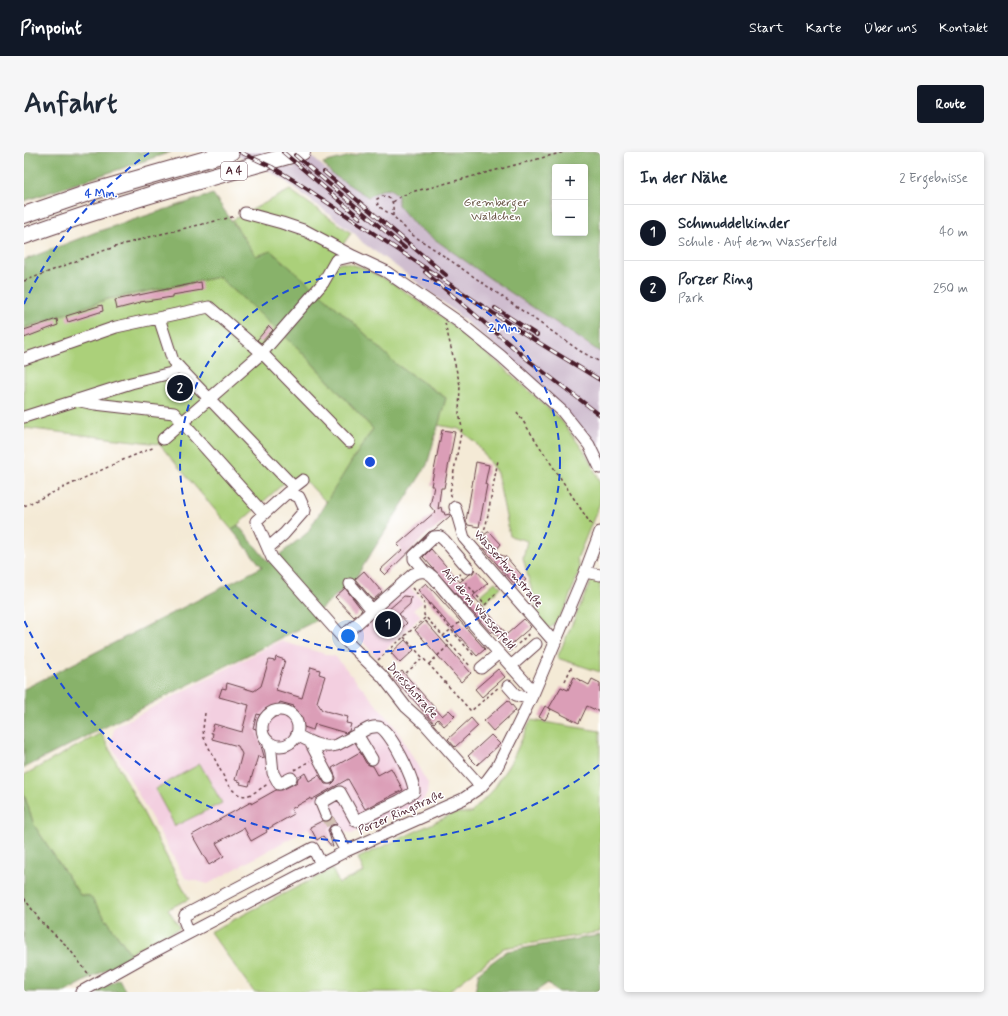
<!DOCTYPE html>
<html lang="de">
<head>
<meta charset="utf-8">
<style>
  body { margin:0; font-family:Mynerve,sans-serif; background:#f6f6f7; color:#1f2937 }
  .controls { position:absolute; right:12px; top:12px; display:grid; overflow:hidden; border-radius:4px; box-shadow:0 2px 6px #0003 }
  .controls button { width:36px; height:36px; display:grid; place-items:center; padding:0; border:0; border-bottom:1px solid #e0e1e3; background:#fff; color:#1f2937; font:20px sans-serif }
  .you { position:absolute; left:324px; top:484px; width:14px; height:14px; margin:-10px; border:3px solid #fff; border-radius:50%; background:#1a73e8; box-shadow:0 0 0 6px #1a73e833 }
  .badge { display:grid; place-items:center; width:26px; height:26px; border-radius:50%; background:#111827; color:#fff; font-size:13px; font-weight:700 }
  .pin { position:absolute; translate:-50% -50%; border:2px solid #fff; box-shadow:0 1px 4px #0006 }
  .list { margin:0; padding:0; list-style:none }
  h2 { display:flex; justify-content:space-between; align-items:center; height:52px; margin:0; padding:0 16px; font-size:17px }
  h2 small { font-size:13px; font-weight:400; color:#747a83 }
  .list li { display:grid; grid-template-columns:26px 1fr auto; gap:12px; align-items:center; box-sizing:border-box; height:56px; padding:0 16px; border-top:1px solid #e0e1e3 }
  .list b { display:block; font-size:15px; white-space:nowrap }
  .list p { margin:0; font-size:13px; white-space:nowrap; color:#747a83 }
  .list em { font-size:13px; font-style:normal; color:#747a83 }
  .map { position:relative; flex:none; width:576px; height:840px; overflow:hidden; border-radius:4px }
  header { display:flex; align-items:center; gap:24px; box-sizing:border-box; height:56px; padding:0 20px; background:#111827; color:#fff }
  header strong { font-size:19px }
  nav { display:flex; gap:22px; margin-inline-start:auto; font-size:14px }
  .intro { display:flex; align-items:center; justify-content:space-between; box-sizing:border-box; height:96px; padding:0 24px }
  h1 { margin:0; font-size:28px }
  .button { padding:10px 18px; border-radius:4px; background:#111827; color:#fff; font-size:14px; font-weight:700 }
  main { display:flex; gap:24px; padding:0 24px }
  aside { flex:1; background:#fff; border-radius:4px; box-shadow:0 2px 6px #0003 }
  .map>svg:first-child { display:block }
</style>
</head>
<body>
<header>
<strong>Pinpoint</strong>
<nav><a>Start</a><a>Karte</a><a>Über uns</a><a>Kontakt</a></nav>
</header>
<div class="intro"><h1>Anfahrt</h1><a class="button">Route</a></div>
<main>
<div class="map">
<svg width="576" height="840" viewBox="0 0 576 840">
  <rect width="100%" height="100%" fill="#fff"/>
  <filter id="ink" filterUnits="userSpaceOnUse"><feTurbulence type="fractalNoise" baseFrequency=".025" numOctaves="2"/><feDisplacementMap in="SourceGraphic" scale="8" xChannelSelector="R" yChannelSelector="G"/><feConvolveMatrix kernelMatrix="1 2 1 2 8 2 1 2 1" color-interpolation-filters="sRGB"/></filter>
  <filter id="wash" filterUnits="userSpaceOnUse"><feTurbulence type="fractalNoise" baseFrequency=".012" numOctaves="4" result="noise"/><feDisplacementMap in="SourceGraphic" scale="16" xChannelSelector="R" yChannelSelector="G"/><feGaussianBlur stdDeviation="0.9" result="paint"/><feColorMatrix in="noise" values="0 0 0 0 0 0 0 0 0 0 0 0 0 0 0 0 0 1.4 0 .05"/><feComposite in="paint" operator="in"/></filter>
  <g filter="url(#wash)">
    <rect width="100%" height="100%" fill="#f4ead6"/>
    <!-- built -->
    <path fill="#f3cfe0" d="M384 433 399 450 390 457 397 464 353 506 330 480Z
      M256 489 312 505 372 576 404 632 403 642 398 650 329 681 321 680 315 677 308 684 299 689 298 687 293 689 285 676 184 732 161 726 86 591 91 575Z"/>
    <!-- industrial -->
    <path fill="#cfbdcf" d="M206 0H239L272 18 253 0H282L308 22 344 45 357 38 366 37 374 44 392 74 471 130 576 200V307L500 218 425 155 373 115 339 91 331 82 261 29 243 18Z"/>
    <!-- green -->
    <path fill="#abd07a" stroke="#7a7852" d="M266 38 327 81 306 111H322L337 115 365 129 420 166 479 215 538 269 562 302 576 329V351L553 407 556 417 542 454 529 474 525 476 521 474 515 466 499 406 503 389 486 384 473 321 452 291 435 277 414 273 422 246 373 213 329 170 247 100 232 104 208 68Z
      M195 125 274 196 349 277 327 310 303 351 283 330 260 331 208 378 135 292 0 276V176L84 147Z
      M568 427 576 429V520L533 506Z
      M471 430 477 435 462 451 456 443Z
      M507 568 576 579V780L479 796 478 798 424 840H230L186 780 308 717 315 731 340 720 334 706 431 661H447L469 638 488 608Z
      M77 581 165 747 144 757 156 776 106 801 66 744 56 743 10 673 0 642V623Z
      M176 612 198 651 151 674 131 637Z"/>
    <!-- forest -->
    <path fill="#88b26a" stroke="#69684a" fill-rule="evenodd" d="M0 0H147L0 49Z
      M342 0H576V200L471 130 392 74 374 53V44L367 37 357 38 344 45 308 22 299 11ZM531 15H561V81H531Z
      M189 42 232 104 247 99 329 170 373 213 422 246 403 313 331 427 293 460 297 466 0 616V537L238 415 208 378 214 373 245 411 283 381 327 310 349 277 274 196 195 125 84 147 0 176V108L72 80Z
      M0 642 10 673 56 743 66 744 108 804 41 840H0Z
      M576 783V838L572 840H533L524 831 511 840H451L455 820 483 799Z
      M95 827 102 840H71Z"/>
    <g id="blocks">
      <!-- building -->
      <path fill="#db9eb7" d="M177 130 178 138 148 143V145L116 150V151L93 157 91 148Z
        M78 153 79 159 44 170 42 164Z
        M33 167 34 173 0 186V178Z
        M245 174 249 178 237 191 233 188Z
        M418 278 431 280 420 336H417L414 357 417 355 418 360H420L421 363 426 362V364L410 378 405 380 361 423 356 418 378 398 373 393 411 360 406 354 410 334H407Z
        M452 310 465 313 461 332 463 333 455 375 444 373 442 369Z
        M464 380H466L477 392 473 397 460 383Z
        M459 396 482 405 502 428 493 435Z
        M407 397 436 430 444 423 449 421 451 417 464 431 449 444 483 482 500 467 507 475 484 495 469 479 467 481 399 405Z
        M340 419 358 440 349 448 331 427Z
        M402 431 461 497 453 504 394 438Z
        M321 436 338 458 330 465 311 445Z
        M380 444 387 445 386 452 375 462 383 471 378 476 371 469 368 471 362 463 364 461 363 459Z
        M401 469 447 521 437 530 391 478Z
        M381 488 390 498 376 511 367 501Z
        M252 505 261 508 252 538 278 546 287 515 296 518 295 522 301 524 293 550 298 558 324 565 322 571 327 572 325 579 322 581 291 572 289 578 280 575 277 564 269 556 270 554 256 550 255 552 243 556 236 563 233 562 229 576 232 577 240 604V606L234 604 225 634 216 632 217 630 211 628 218 602 214 594 188 587 189 581H187L190 572 218 580 225 553 195 545 198 536 202 537 203 531 230 539 237 534 245 508 251 509Z
        M474 517 481 525 458 545 451 537Z
        M378 519 418 564 425 558 431 564 428 567 420 574 414 567 410 571 370 526Z
        M550 525 565 533 568 527 576 531V560L563 554 555 571 525 556 537 535 544 538Z
        M484 548 492 558 469 579 460 569Z
        M521 554 527 557 521 568 515 565Z
        M447 566 454 574 431 595 424 587Z
        M467 583 476 592 453 613 444 604Z
        M336 600 342 611 345 613 349 614 354 623 367 616 379 638 341 657 324 627 287 648V646L267 657 270 662 242 678 243 680 227 689 220 676 192 691 200 704 185 713 168 683 227 650V652L252 638H258L270 632 273 630 274 626 281 621 285 629 295 623 301 632H308L311 629 312 626 308 616Z
        M309 665 313 672 307 673 304 678 309 695H308L299 684 293 688 286 675 298 669H305Z"/>
    </g>
  </g>
  <g filter="url(#ink)">
    <use href="#blocks" fill-opacity="0" stroke="#643d45" stroke-width="1"/>
    <g fill="none" stroke-linecap="round" stroke-linejoin="round">
      <!-- minor-tunnel -->
      <path stroke="#d2c1b4" stroke-width="11" stroke-dasharray="11 5.5" stroke-linecap="butt" d="M302 663 311 679"/>
      <!-- minor casing -->
      <g stroke="#643d45" stroke-width="13">
        <path id="minor" d="M221 61 258 71 282 79 329 104
          M135 166 149 209 270 335 279 328
          M0 207 92 175 185 155 238 201 325 290
          M51 248 71 252 150 261 240 362
          M0 265 107 231 147 221 155 215
          M139 287 238 201 299 131 312 108 329 104 361 119 435 170 477 204 538 259 565 293 576 316
          M431 355 440 386 530 490
          M244 396 260 382 281 358 275 345 264 340 232 369 248 406 318 485 358 524 382 555 401 572 457 635
          M400 419 390 407V404L410 385C415 384 416 384 420 388L444 416
          M561 420 576 423
          M326 432 348 458
          M318 485 389 422C398 418 403 419 410 426L442 464 510 540
          M487 514 512 492
          M457 516 475 501
          M484 534 492 543 506 547
          M238 576a18 18 0 1 1 36 0a18 18 0 1 1-36 0Z
          M333 582 348 607
          M273 583C286 590 298 597 313 593L345 576C349 575 351 574 355 575 366 578 391 628 390 640L375 649 332 669 316 640 297 651 302 663
          M244 589 247 600 249 621 255 632 267 626
          M286 590 305 626
          M311 679 322 699
          M165 781 160 768 161 763 163 762 289 696 297 712
          M57 840 116 807 297 712 322 699 439 647 457 635 464 627 473 615 492 577 510 540 561 420 576 380"/>
      </g>
      <!-- highway casing -->
      <g stroke="#643d45" stroke-width="18">
        <path id="highway" d="M0 63 67 40 207 0
          M0 84C91 51 185 26 278 0"/>
      </g>
      <!-- path -->
      <path stroke="#643d45" stroke-width="1.5" stroke-dasharray="3 3" stroke-linecap="butt" d="M369 50C379 42 388 39 401 37L540 0
        M369 64C369 54 371 46 359 44L353 47 354 54 369 64 387 82 407 95 556 199 576 210
        M0 129C31 118 62 104 94 94 133 82 172 74 212 64
        M421 171 436 233 435 261 438 276 426 340 428 346
        M493 260 566 371 571 374
        M0 354 99 308 131 295
        M454 387 459 381 462 373 474 308
        M437 422 435 423 461 453 473 440
        M388 436 400 449V463L447 515
        M434 440 443 432
        M404 451 451 505
        M419 484 436 470
        M380 485 447 559 476 534
        M485 500 504 483 501 481
        M354 508 402 465
        M405 512 426 492
        M382 521 399 506
        M541 529 548 514
        M181 561 179 577 180 586 204 633C220 652 227 642 244 632
        M270 618 286 609
        M0 746 17 770 43 794 66 824"/>
      <!-- minor -->
      <use href="#minor" stroke="#fff" stroke-width="11"/>
      <!-- highway -->
      <use href="#highway" stroke="#fff" stroke-width="16"/>
      <!-- rail casing -->
      <g stroke="#4a1f2b" stroke-width="4">
        <path id="rail" d="M216 0 248 15 271 29 499 181 576 228
          M259 0 336 66
          M271 3 381 96
          M300 20 422 123
          M401 120 504 208 576 263
          M471 156 513 183"/>
      </g>
      <!-- rail -->
      <use href="#rail" stroke="#fff" stroke-width="2.5" stroke-dasharray="8" stroke-linecap="butt"/>
    </g>
  </g>
  <!-- distance rings -->
  <g fill="none" stroke="#1d4ed8" stroke-width="2" stroke-dasharray="7 5">
    <circle cx="346" cy="310" r="190"/>
    <path d="M575 613A380 380 0 0 1 0 468M0 152A380 380 0 0 1 125 1"/>
  </g>
  <g text-anchor="middle" dominant-baseline="central" stroke-width="3" stroke-linejoin="round" paint-order="stroke">
    <!-- shield labels -->
    <rect fill="#fff" stroke="#80626b" stroke-width="1" x="197" y="10" width="26" height="18" rx="3"/>
    <g font-size="11" font-weight="bold" fill="#4a1f2b">
      <text x="210" y="19">A 4</text>
    </g>
    <!-- park labels -->
    <g font-size="12" fill="#675443" stroke="#fff">
      <text x="472" y="51">Gremberger<tspan x="472" dy="14">Wäldchen</tspan></text>
    </g>
    <!-- street labels -->
    <g font-size="12" fill="#4a1f2b" stroke="#fff">
      <text transform="translate(484 417) rotate(49)">Wasserturmstraße</text>
      <text transform="translate(454 457) rotate(49)">Auf dem Wasserfeld</text>
      <text transform="translate(388 539) rotate(48)">Drieschstraße</text>
      <text transform="translate(377 661) rotate(-24)">Porzer Ringstraße</text>
    </g>
  </g>
  <circle cx="346" cy="310" r="6" fill="#1d4ed8" stroke="#fff" stroke-width="2"/>
  <g font-size="12" text-anchor="middle" font-weight="bold" fill="#1d4ed8" stroke="#fff" stroke-width="3" stroke-linejoin="round" paint-order="stroke">
    <text x="77" y="45">4 Min.</text>
    <text x="480" y="180">2 Min.</text>
  </g>
</svg>
<div class="controls">
<button>+</button>
<button>−</button>
</div>
<div class="you"></div>
<div class="pin badge" style="left:364px;top:472px">1</div>
<div class="pin badge" style="left:156px;top:236px">2</div>
</div>
<aside>
<h2>In der Nähe<small>2 Ergebnisse</small></h2>
<ul class="list">
<li><span class="badge">1</span><div><b>Schmuddelkinder</b><p>Schule · Auf dem Wasserfeld</p></div><em>40 m</em></li>
<li><span class="badge">2</span><div><b>Porzer Ring</b><p>Park</p></div><em>250 m</em></li>
</ul>
</aside>
</main>
</body>
</html>
